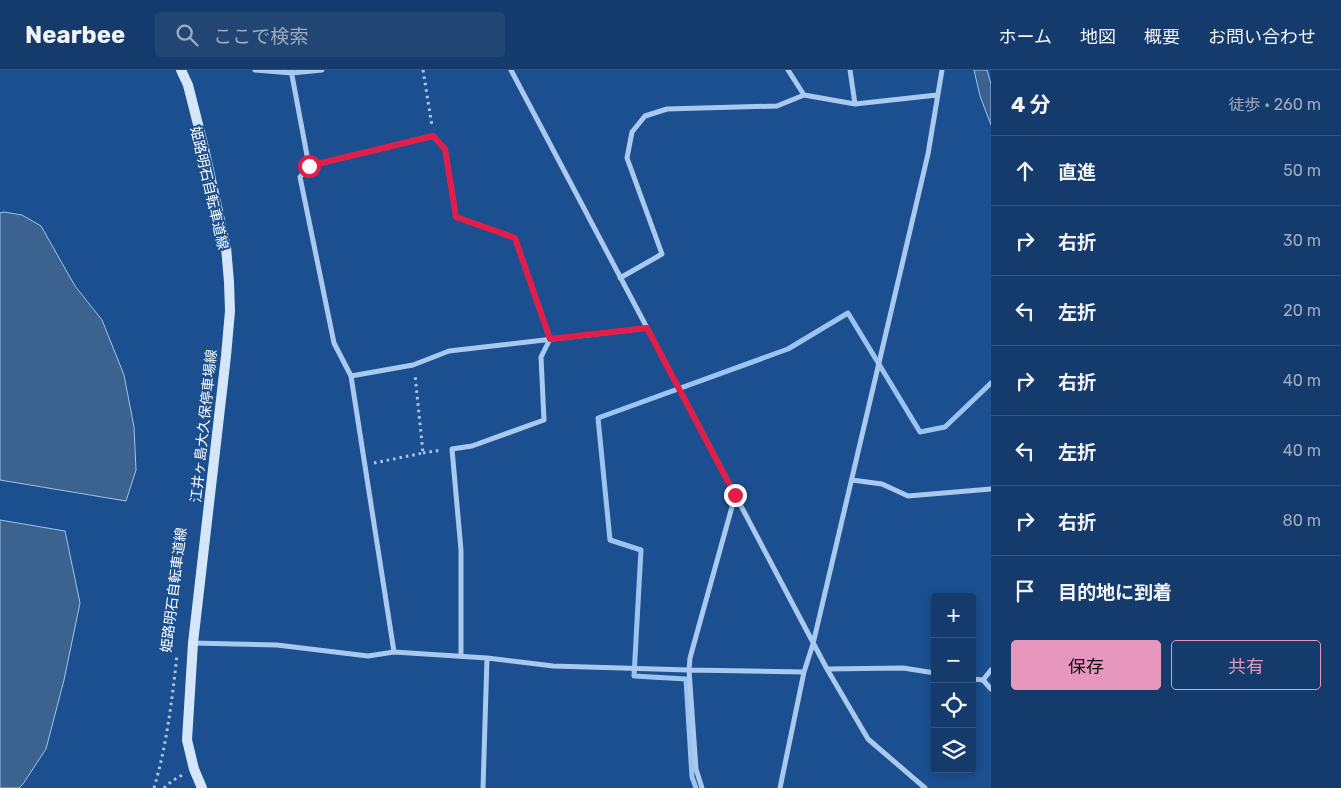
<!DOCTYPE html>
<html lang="ja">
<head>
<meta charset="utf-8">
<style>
  body { margin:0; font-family:Rubik,"Noto Sans JP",sans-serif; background:#214673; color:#f1f3f6 }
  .controls { position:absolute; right:15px; bottom:15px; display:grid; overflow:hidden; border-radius:5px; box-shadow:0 2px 8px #0003 }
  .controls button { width:45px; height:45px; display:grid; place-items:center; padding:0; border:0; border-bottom:1px solid #33557e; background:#143b6b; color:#f1f3f6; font:25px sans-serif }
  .stop { position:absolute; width:15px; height:15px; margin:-11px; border:4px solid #e11d48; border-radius:50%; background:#fff }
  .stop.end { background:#e11d48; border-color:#fff; box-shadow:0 1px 5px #0008 }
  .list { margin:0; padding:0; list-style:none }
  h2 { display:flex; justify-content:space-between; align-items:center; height:65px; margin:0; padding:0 20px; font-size:21px }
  h2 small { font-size:16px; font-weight:400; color:#9dadc1 }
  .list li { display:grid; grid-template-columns:32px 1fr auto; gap:15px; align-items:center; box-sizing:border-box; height:70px; padding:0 20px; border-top:1px solid #33557e }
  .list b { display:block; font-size:19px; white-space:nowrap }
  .list em { font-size:16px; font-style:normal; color:#9dadc1 }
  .actions { display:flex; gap:10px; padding:15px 20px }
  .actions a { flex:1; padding:11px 0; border:1px solid #e797bd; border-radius:5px; text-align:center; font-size:18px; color:#e797bd }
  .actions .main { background:#e797bd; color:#111 }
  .icon { flex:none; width:28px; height:28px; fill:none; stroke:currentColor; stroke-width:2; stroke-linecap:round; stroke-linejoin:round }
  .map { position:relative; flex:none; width:991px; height:718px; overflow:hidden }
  header { display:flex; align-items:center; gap:30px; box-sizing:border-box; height:70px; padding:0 25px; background:#143b6b; border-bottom:1px solid #33557e }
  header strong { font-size:24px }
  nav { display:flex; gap:28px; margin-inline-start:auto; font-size:18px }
  .search { width:350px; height:45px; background:#214673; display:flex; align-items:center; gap:12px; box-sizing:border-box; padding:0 18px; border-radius:5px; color:#9dadc1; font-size:19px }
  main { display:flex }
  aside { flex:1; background:#143b6b }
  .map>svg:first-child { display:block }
</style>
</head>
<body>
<header>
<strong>Nearbee</strong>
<div class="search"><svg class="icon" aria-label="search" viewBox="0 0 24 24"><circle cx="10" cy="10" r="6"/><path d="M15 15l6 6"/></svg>ここで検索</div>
<nav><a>ホーム</a><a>地図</a><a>概要</a><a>お問い合わせ</a></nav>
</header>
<main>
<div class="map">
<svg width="991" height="718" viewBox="0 0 991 718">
  <rect width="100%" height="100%" fill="#1b4f8f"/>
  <!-- water -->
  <path fill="#3c6290" stroke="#9cc4f0" d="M974 0H987L991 14V55L980 26Z
    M4 142 22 145 41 156 75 216 102 250 124 305 134 357 136 400 126 431 0 410V143Z
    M0 450 65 461 80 533 64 610 46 679 23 714 19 718H0Z"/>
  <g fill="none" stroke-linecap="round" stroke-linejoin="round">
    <!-- stream -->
    <path stroke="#9cc4f0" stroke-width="5" d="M696 718 692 707 686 609 634 606 641 480 610 470 598 348 788 279 848 243 920 362 945 357 991 313"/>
    <!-- path -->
    <path stroke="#a9c9ee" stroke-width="3" stroke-dasharray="2.5 4" stroke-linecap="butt" d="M423 0 432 56
      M423 383 442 380
      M374 393 423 383 415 305
      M154 718C167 674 172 630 177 585
      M164 718 172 711 184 704"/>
    <!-- minor -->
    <path stroke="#a9c9ee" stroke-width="5" d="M255 0 292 3 322 0
      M291 0 309 96 300 107 334 273 351 306 394 582
      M511 0 827 599 868 669 925 718
      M788 0 804 25
      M850 0 855 34 937 25
      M309 96 433 66 445 79 456 147 515 168 550 269 541 287 544 350 472 376 452 379 461 480V586
      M620 208 662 184 627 88 632 62 645 46 667 39 777 36 804 25 855 34
      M351 306 413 295 449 281 647 258
      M852 410 882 414 908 426 991 419
      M193 573 277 575 368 586 394 582 487 588 553 596 689 600 804 602
      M827 599 903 598 935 603
      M972 609 983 610 991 619
      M983 610 991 600
      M483 718 487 588
      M702 718 696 699 689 600 690 588 735 426
      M780 718 804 602 813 574 928 84 942 0"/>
    <!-- secondary -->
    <path stroke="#d6e6fa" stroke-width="10" d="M181 0 188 15 204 78 226 177 229 212 230 241 226 286 193 573 187 670 194 699 202 718"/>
  </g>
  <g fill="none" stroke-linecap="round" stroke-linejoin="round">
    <!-- route -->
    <path stroke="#e11d48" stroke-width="6" d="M309 96 433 66 445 79 456 147 515 168 550 269 647 258 735 425"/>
  </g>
  <g text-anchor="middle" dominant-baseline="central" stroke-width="4" stroke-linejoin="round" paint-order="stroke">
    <!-- street labels -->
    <g font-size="14" fill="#fff" stroke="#1b4f8f">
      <text transform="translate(209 118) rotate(77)">姫路明石自転車道線</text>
      <text transform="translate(204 356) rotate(-84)">江井ヶ島大久保停車場線</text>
      <text transform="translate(174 520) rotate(-83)">姫路明石自転車道線</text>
    </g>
  </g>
</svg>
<div class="controls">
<button>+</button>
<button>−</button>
<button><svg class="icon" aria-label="locate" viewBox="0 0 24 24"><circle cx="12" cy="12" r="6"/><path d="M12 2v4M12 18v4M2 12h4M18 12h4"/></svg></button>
<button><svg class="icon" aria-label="layers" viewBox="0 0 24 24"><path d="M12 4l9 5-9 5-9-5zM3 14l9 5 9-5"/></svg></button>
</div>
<div class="stop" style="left:309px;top:96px"></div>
<div class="stop end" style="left:735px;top:425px"></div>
</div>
<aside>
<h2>4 分<small>徒歩 · 260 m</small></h2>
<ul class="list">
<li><svg class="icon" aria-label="ahead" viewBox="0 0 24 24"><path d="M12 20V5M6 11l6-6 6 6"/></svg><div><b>直進</b></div><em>50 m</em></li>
<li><svg class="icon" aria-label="right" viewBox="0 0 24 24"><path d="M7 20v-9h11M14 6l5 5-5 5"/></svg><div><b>右折</b></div><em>30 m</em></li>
<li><svg class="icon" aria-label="left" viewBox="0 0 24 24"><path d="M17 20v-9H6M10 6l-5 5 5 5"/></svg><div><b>左折</b></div><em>20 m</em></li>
<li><svg class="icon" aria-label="right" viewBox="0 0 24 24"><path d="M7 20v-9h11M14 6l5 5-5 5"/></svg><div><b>右折</b></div><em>40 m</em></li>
<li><svg class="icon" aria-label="left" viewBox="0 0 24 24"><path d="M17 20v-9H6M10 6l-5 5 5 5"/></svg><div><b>左折</b></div><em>40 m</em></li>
<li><svg class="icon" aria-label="right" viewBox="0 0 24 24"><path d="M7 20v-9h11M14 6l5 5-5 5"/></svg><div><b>右折</b></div><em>80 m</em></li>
<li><svg class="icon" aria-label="arrive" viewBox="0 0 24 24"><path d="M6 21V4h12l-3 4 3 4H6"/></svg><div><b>目的地に到着</b></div></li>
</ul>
<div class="actions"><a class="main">保存</a><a>共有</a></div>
</aside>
</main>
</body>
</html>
